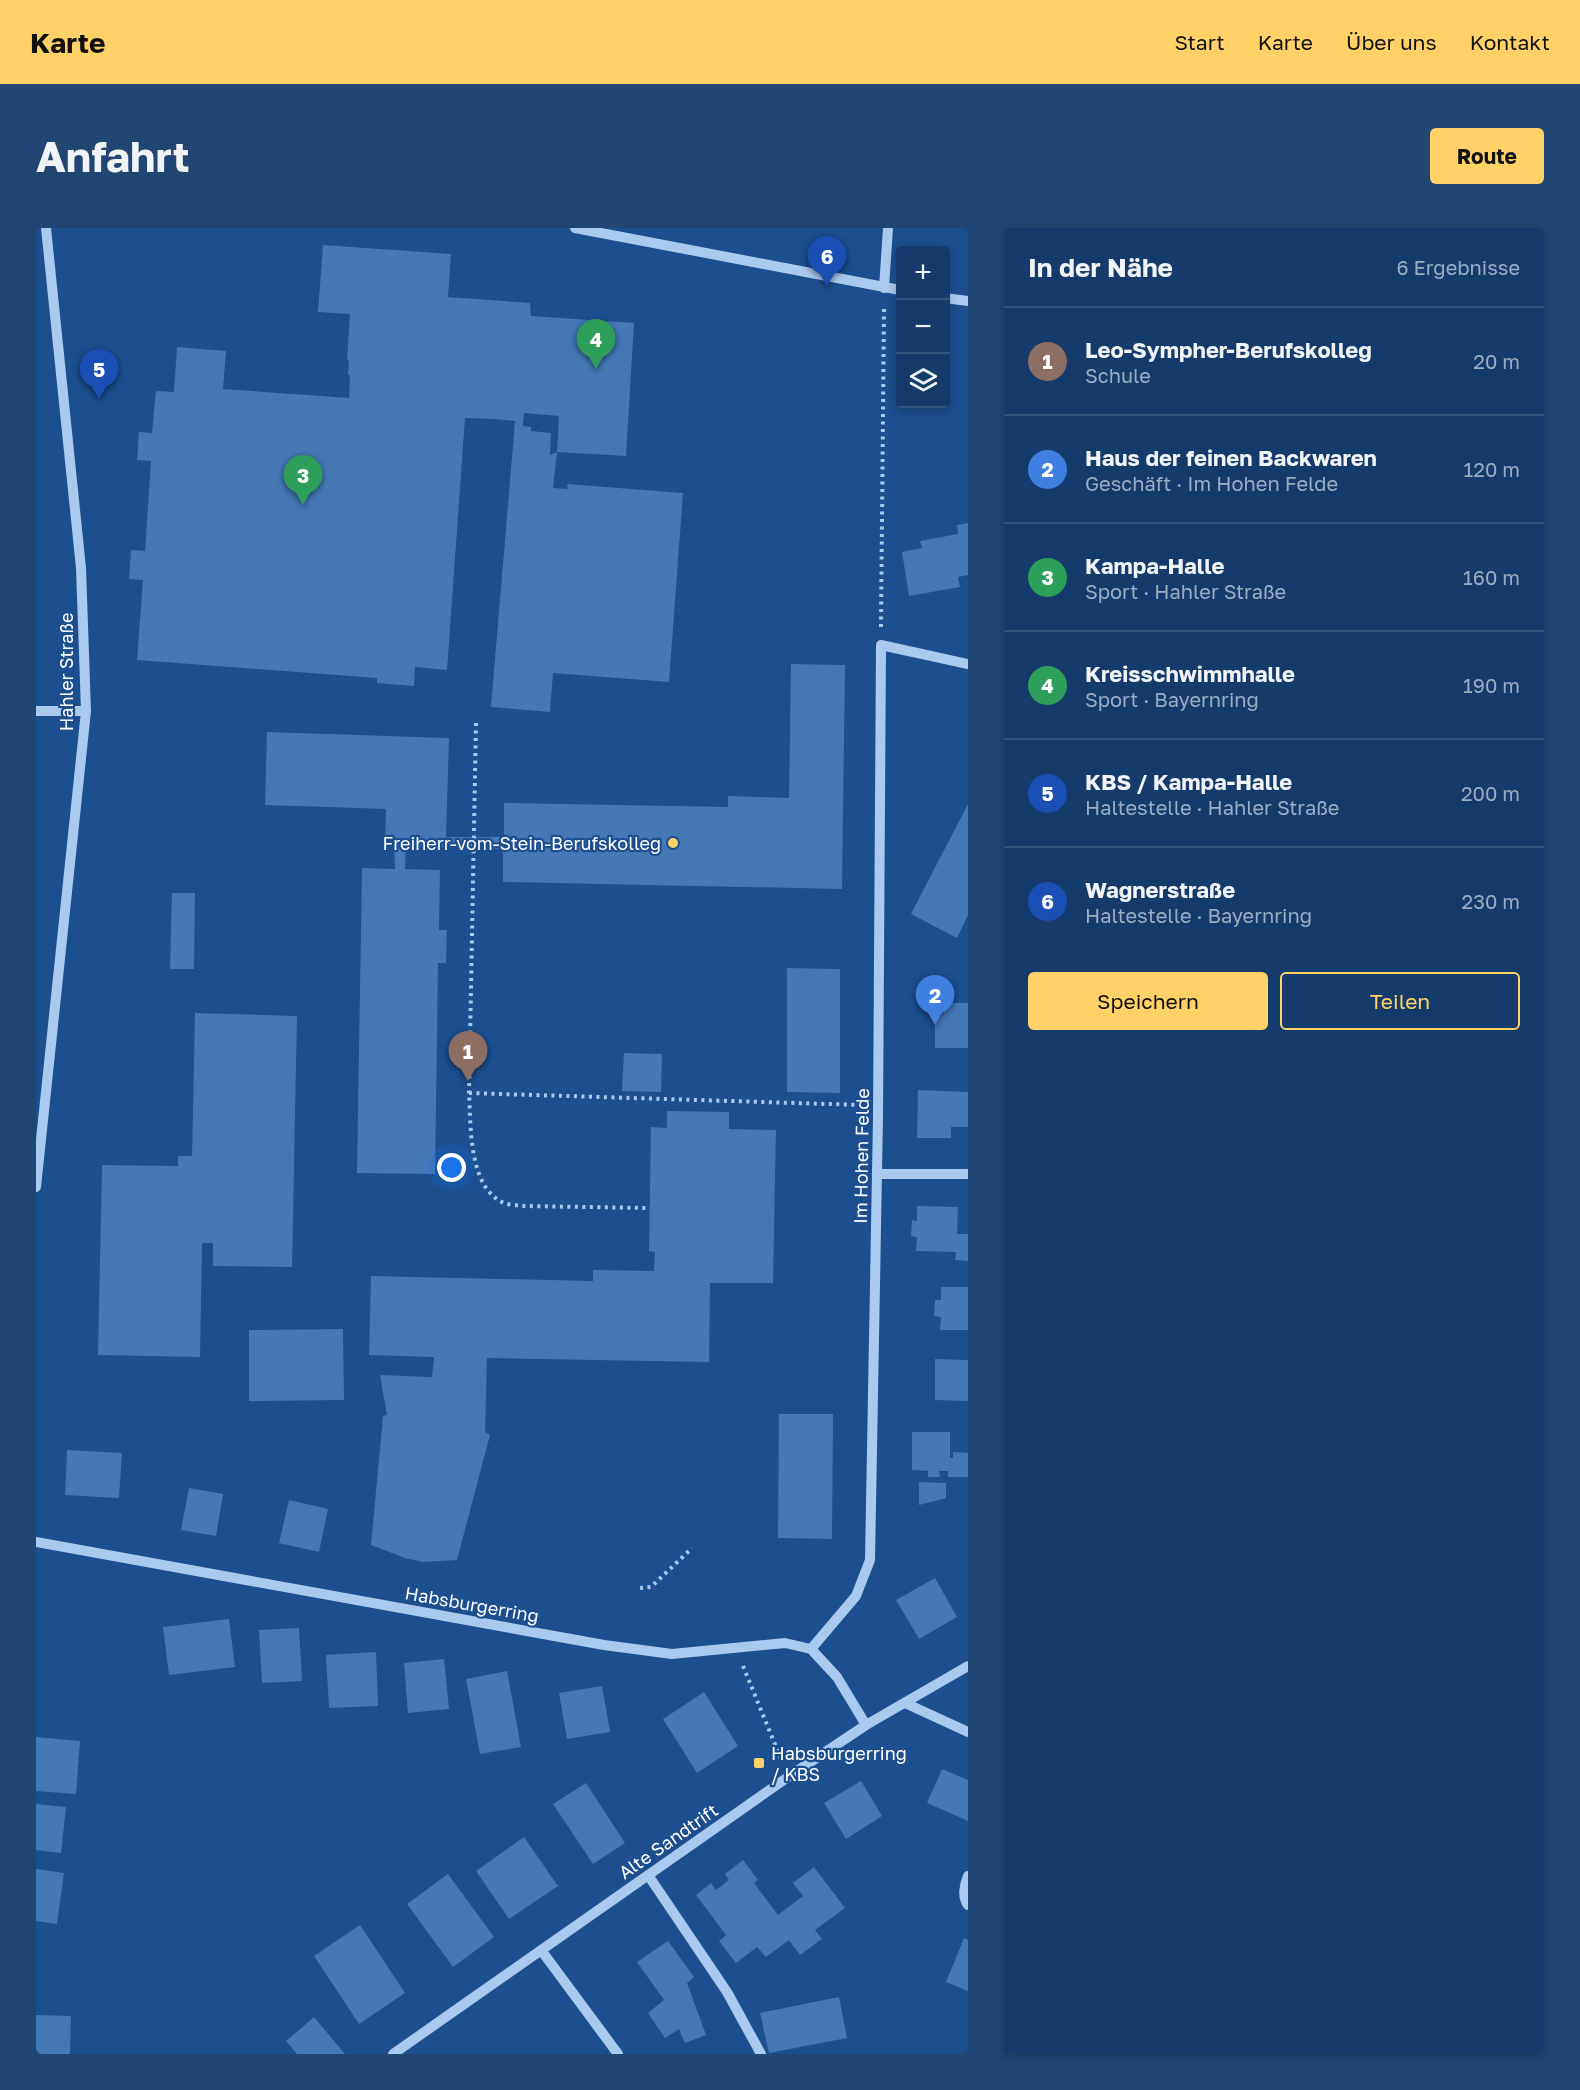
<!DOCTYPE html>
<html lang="de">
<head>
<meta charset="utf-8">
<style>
  body { margin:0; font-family:"Golos Text",sans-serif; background:#214673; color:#f1f3f6 }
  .controls { position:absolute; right:18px; top:18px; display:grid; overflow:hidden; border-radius:6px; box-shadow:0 3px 9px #0003 }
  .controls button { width:54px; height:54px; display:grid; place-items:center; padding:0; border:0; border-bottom:2px solid #33557e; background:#143b6b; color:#f1f3f6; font:30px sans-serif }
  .you { position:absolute; left:416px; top:940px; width:21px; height:21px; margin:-15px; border:4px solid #fff; border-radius:50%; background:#1a73e8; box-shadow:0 0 0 9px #1a73e833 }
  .badge { display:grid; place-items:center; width:39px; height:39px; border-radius:50%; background:#ffd166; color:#fff; font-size:20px; font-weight:700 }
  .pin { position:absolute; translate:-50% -50px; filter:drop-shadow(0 2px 3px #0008) }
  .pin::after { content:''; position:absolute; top:32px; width:21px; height:18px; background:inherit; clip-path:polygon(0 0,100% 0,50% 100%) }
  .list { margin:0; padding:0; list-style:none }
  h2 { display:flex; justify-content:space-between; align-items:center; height:78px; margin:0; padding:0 24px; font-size:26px }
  h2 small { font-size:20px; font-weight:400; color:#9dadc1 }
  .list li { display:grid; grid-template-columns:39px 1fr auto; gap:18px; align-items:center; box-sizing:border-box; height:108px; padding:0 24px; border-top:2px solid #33557e }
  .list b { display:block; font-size:22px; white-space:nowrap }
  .list p { margin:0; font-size:20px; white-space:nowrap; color:#9dadc1 }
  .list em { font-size:20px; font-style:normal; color:#9dadc1 }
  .actions { display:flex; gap:12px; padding:18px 24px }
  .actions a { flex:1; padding:14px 0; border:2px solid #ffd166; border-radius:6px; text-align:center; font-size:21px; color:#ffd166 }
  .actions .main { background:#ffd166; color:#111 }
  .icon { flex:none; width:33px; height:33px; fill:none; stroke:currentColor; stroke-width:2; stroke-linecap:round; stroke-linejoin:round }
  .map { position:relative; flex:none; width:932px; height:1826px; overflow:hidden; border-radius:6px }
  header { display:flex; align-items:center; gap:36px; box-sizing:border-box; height:84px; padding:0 30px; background:#ffd166; color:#111 }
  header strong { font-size:28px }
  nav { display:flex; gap:33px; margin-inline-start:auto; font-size:21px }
  .intro { display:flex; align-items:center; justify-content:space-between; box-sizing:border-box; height:144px; padding:0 36px }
  h1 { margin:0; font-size:42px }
  .button { padding:15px 27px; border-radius:6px; background:#ffd166; color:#111; font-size:21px; font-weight:700 }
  main { display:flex; gap:36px; padding:0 36px }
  aside { flex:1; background:#143b6b; border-radius:6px; box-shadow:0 3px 9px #0003 }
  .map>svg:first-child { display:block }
</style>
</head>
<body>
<header>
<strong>Karte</strong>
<nav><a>Start</a><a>Karte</a><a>Über uns</a><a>Kontakt</a></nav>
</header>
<div class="intro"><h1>Anfahrt</h1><a class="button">Route</a></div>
<main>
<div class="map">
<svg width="932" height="1826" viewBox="0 0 932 1826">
  <rect width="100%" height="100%" fill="#1b4f8f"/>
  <!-- building -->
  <path fill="#4478b7" d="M287 17 415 26 412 69 494 75 495 88 598 95 590 228 521 224 523 188 488 185 487 198 495 199V203L515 205 514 227 521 224 517 260 532 261 531 256 647 265 633 454 517 445 514 484 455 479 479 193 458 191 429 190 411 442 379 439 378 458 341 455V450L101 432 107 352 93 351 95 322 109 323 115 233 101 232 103 204 116 205 120 163 138 164 141 119 190 123 187 161 313 170 314 147H312L313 133 311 132 314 86 282 84Z
    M932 295V347L922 349 924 359 873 368 866 324 886 320 884 313 922 306 921 297Z
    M755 436 809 437 806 661 467 654V621L370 619 369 641 404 642 403 702H411L410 735H402L399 946 321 945 326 640 359 641 358 618H349L350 581 229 577 231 504 413 510 410 609H468V575L692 579V568L753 570Z
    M932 576V687L921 710 875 686Z
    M136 665H159L158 741H134Z
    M751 740 804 741V865L751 864Z
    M899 775H932V820H899Z
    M159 785 261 788 256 1039 177 1038V1015H166L164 1129 62 1127 66 937 142 938V928H156Z
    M588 825 626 826 625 864 586 863Z
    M882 862 932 864V899H915V910H881Z
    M631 883 693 884V901L740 902 737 1055H674L673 1134 451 1130 449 1204 454 1207 421 1332 387 1334 369 1330 335 1317 347 1188 351 1187 344 1147 396 1149 398 1129 333 1127 335 1048 557 1053V1042L618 1043 619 1024 613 1023 615 899 631 900Z
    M881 978 922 979 921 1006H932V1033L919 1032 920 1024 880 1023 881 1009 875 1008 876 992 881 993Z
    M905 1059H932V1102H904L905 1089 898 1088 899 1072H905Z
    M307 1101 308 1172 213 1173V1102Z
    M899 1131 932 1132V1173L899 1172Z
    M743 1186H797L796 1311 742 1310Z
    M876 1204H914V1230H917V1224L932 1225V1249H912V1243H903L904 1249H892V1243L876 1242Z
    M31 1222 86 1225 83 1270 29 1267Z
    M883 1254 910 1255V1270L883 1277Z
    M153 1260 187 1266 180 1308 145 1302Z
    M253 1272 292 1281 283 1324 243 1315Z
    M899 1350 921 1389 883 1411 860 1372Z
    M193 1391 199 1439 133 1447 127 1399Z
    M263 1400 266 1453 226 1455 223 1402Z
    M340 1424 342 1478 293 1480 290 1427Z
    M408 1431 413 1481 372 1485 368 1435Z
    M471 1443 485 1519 444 1526 430 1451Z
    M566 1458 574 1504 531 1511 523 1465Z
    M668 1464 702 1518 661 1545 627 1491Z
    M0 1509 44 1513 40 1566 0 1563Z
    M906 1541 932 1552V1593L891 1575Z
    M825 1553 846 1588 810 1611 788 1575Z
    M550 1555 589 1615 557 1636 517 1576Z
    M0 1576 30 1579 25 1625 0 1622Z
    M488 1609 522 1658 473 1691 440 1643Z
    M707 1632 722 1652 718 1655 742 1687 767 1668 757 1655 778 1639 809 1680 779 1702 786 1711 764 1727 753 1712 730 1729 721 1719 700 1735 683 1713 690 1707 660 1667 675 1655 680 1662 693 1652 689 1646Z
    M0 1641 28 1645 21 1696 0 1693Z
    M412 1646 458 1709 417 1739 371 1676Z
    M324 1697 369 1765 323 1796 278 1728Z
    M928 1710 932 1712V1763L910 1754Z
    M632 1713 658 1749 651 1755 670 1807 649 1815 643 1801 629 1810 612 1785 628 1772 601 1734Z
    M803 1769 811 1810 733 1825 724 1785Z
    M0 1787 35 1788 34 1826H0Z
    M278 1789 309 1826H261L250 1813Z"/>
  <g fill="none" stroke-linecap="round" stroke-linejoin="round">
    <!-- path -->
    <path stroke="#a9c9ee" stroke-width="4" stroke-dasharray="3 4.5" stroke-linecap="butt" d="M845 399 848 79
      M440 495 433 865C435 897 432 960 468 975 473 977 480 977 486 978L614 980
      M433 865 825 877
      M604 1360 615 1359 656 1320
      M707 1438 745 1531"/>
    <!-- minor -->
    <path stroke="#a9c9ee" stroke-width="10" d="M539 0 864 62
      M848 60 852 0
      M909 70 932 73
      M0 483H50
      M842 946H932
      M0 959 50 483 45 340 10 0
      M0 1314 568 1417 636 1426 749 1415 775 1421 801 1449 830 1497
      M775 1421 820 1368 834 1332 842 889 845 417 932 436
      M869 1475 932 1504
      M612 1647 691 1764 725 1826
      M932 1648C928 1657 926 1669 932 1677
      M505 1722 582 1826
      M357 1826 752 1549 830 1497 932 1438"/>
  </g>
  <!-- markers -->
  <g fill="#ffd166" stroke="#1b4f8f" stroke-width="2">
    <circle cx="637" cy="615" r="6"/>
    <rect x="717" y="1529" width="12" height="12" rx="3"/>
  </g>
  <g text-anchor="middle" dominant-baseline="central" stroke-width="4.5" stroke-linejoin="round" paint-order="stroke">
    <!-- street labels -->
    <g font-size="18" fill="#fff" stroke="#1b4f8f">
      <text transform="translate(30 444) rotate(-90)">Hahler Straße</text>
      <text transform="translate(825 928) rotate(-89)">Im Hohen Felde</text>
      <text transform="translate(436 1376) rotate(10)">Habsburgerring</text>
      <text transform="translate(632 1613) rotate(-35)">Alte Sandtrift</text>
    </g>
    <!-- poi labels -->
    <g font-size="18" fill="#fff" stroke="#1b4f8f" text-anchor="end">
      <text x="625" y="615">Freiherr-vom-Stein-Berufskolleg</text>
      <text x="735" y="1525" text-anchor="start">Habsburgerring<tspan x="735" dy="21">/ KBS</tspan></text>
    </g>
  </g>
</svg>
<div class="controls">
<button>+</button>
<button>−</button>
<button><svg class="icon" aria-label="layers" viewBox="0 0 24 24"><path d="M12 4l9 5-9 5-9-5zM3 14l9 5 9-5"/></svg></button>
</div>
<div class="you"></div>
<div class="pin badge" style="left:432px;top:853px;background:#8d6e63">1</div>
<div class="pin badge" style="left:899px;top:797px;background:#3f7fe0">2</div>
<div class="pin badge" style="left:267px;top:277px;background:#2e9e5b">3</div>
<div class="pin badge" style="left:560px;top:141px;background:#2e9e5b">4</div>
<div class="pin badge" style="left:63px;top:171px;background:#1a4fb4">5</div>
<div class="pin badge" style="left:791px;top:58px;background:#1a4fb4">6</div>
</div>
<aside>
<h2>In der Nähe<small>6 Ergebnisse</small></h2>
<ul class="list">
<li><span class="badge" style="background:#8d6e63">1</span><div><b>Leo-Sympher-Berufskolleg</b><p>Schule</p></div><em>20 m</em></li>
<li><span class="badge" style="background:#3f7fe0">2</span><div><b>Haus der feinen Backwaren</b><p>Geschäft · Im Hohen Felde</p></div><em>120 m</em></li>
<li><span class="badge" style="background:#2e9e5b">3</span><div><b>Kampa-Halle</b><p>Sport · Hahler Straße</p></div><em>160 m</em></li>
<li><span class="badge" style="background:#2e9e5b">4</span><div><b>Kreisschwimmhalle</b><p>Sport · Bayernring</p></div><em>190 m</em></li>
<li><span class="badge" style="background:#1a4fb4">5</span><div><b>KBS / Kampa-Halle</b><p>Haltestelle · Hahler Straße</p></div><em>200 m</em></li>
<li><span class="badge" style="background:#1a4fb4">6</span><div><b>Wagnerstraße</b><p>Haltestelle · Bayernring</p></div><em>230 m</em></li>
</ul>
<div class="actions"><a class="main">Speichern</a><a>Teilen</a></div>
</aside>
</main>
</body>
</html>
